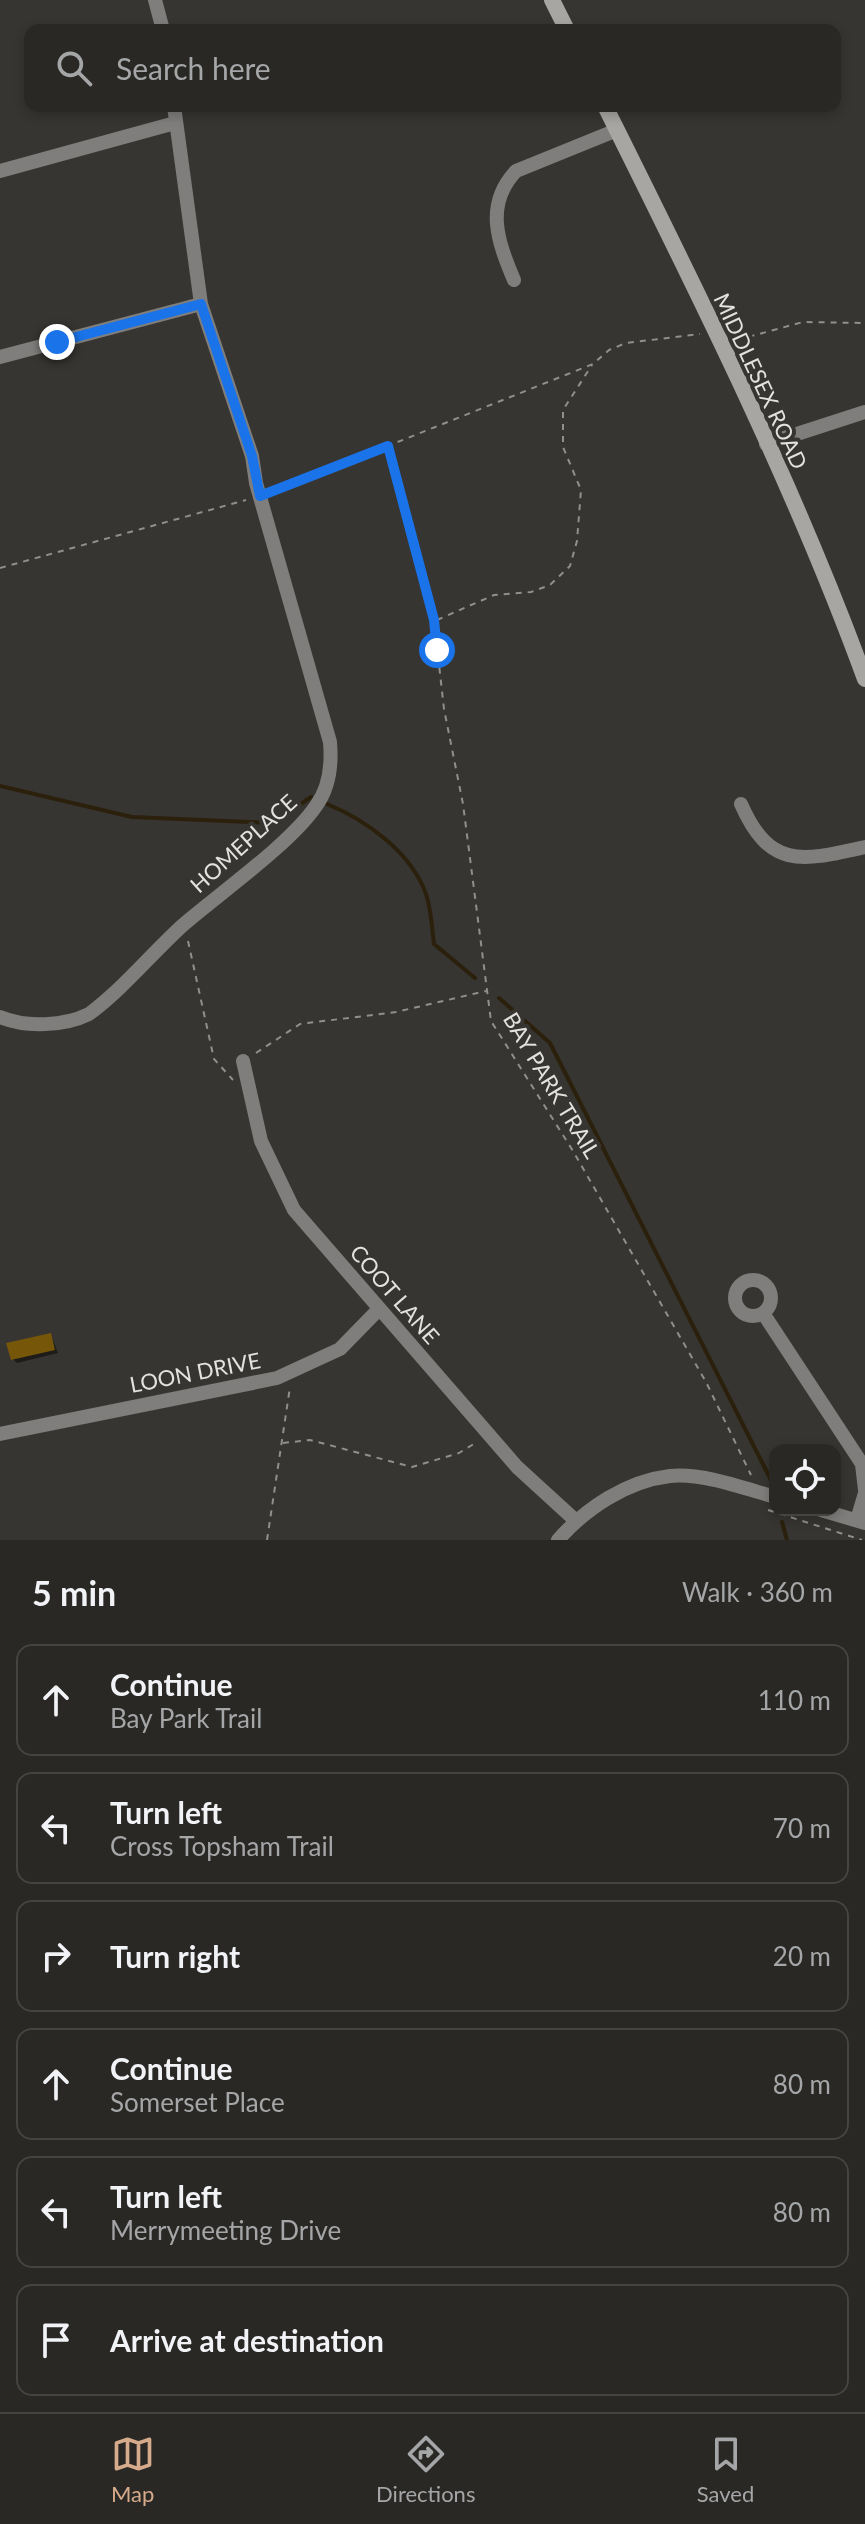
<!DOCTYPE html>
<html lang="en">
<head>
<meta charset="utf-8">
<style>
  body { margin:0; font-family:Lato,sans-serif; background:#31302d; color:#f1f3f6 }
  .controls { position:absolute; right:24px; bottom:24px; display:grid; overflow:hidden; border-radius:16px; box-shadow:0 4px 12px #0003 }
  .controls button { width:72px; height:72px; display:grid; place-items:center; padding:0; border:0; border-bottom:2px solid #454442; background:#292825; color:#f1f3f6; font:40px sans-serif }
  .stop { position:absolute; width:24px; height:24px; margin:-18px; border:6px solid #1a73e8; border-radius:50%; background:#fff }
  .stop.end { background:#1a73e8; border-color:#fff; box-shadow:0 2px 8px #0008 }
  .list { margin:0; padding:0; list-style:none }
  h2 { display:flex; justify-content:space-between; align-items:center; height:104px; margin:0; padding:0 32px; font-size:34px }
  h2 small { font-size:26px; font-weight:400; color:#a5a6a7 }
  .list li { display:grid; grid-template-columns:52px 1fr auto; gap:24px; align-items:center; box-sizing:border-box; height:112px; margin:0 16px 16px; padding:0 16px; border:2px solid #454442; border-radius:16px }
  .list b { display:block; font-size:30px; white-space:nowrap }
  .list p { margin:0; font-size:26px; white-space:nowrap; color:#a5a6a7 }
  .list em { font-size:26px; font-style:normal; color:#a5a6a7 }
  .icon { flex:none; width:44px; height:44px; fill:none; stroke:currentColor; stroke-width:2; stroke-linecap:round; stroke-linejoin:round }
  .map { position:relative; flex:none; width:865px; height:1540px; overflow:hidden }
  .search { position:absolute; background:#292825; box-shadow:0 4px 12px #0003; left:24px; right:24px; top:24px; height:88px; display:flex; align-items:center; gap:20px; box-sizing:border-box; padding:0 28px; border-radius:16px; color:#a5a6a7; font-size:30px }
  .sheet { height:872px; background:#292825 }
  nav { display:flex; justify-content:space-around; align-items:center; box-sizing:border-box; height:112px; border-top:2px solid #454442; background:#292825; font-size:22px; color:#a5a6a7 }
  nav a { display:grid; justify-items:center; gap:4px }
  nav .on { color:#d6ab8b }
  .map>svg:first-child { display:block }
</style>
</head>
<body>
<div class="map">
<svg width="865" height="1540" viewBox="0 0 865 1540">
  <rect width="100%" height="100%" fill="#373531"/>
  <!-- shadow -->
  <path fill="#0007" d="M51 1335 58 1353 17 1363 13 1359Z"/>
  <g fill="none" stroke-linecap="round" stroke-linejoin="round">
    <!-- stream -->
    <path stroke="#2b200b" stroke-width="4" d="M0 786 132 817 274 823 311 797
      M327 804C366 820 411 852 426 894 431 909 432 928 434 944L475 978
      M499 998 550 1043 774 1486
      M782 1522 787 1540"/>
  </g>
  <!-- building -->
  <path fill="#765608" d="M51 1333 55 1350 11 1360 6 1343Z"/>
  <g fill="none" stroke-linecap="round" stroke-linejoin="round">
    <!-- path -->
    <path stroke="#908f8c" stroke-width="2" stroke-dasharray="6 6" stroke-linecap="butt" d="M737 340 803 322 865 323
      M388 446 434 620 444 709 463 804 491 1021 573 1151 706 1382 751 1475
      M275 491 593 364 609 350 626 343 700 334
      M0 568 246 500
      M437 620 494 595 531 592 550 585 570 566 577 541 581 490 563 447V410L592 365
      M188 941 214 1059 233 1080
      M256 1053 300 1024 396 1012 486 991
      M283 1443 310 1440 412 1467 459 1453 477 1442
      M768 1510 862 1540
      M267 1540 290 1387"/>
    <!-- street -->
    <path stroke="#7f7e7c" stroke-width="14" d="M155 0 163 30
      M0 171 175 123
      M514 280C498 242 484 205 516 171L617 130
      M0 357 201 304
      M766 444 865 412
      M741 804C770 870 802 861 865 847
      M0 1017C26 1028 65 1026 89 1014 124 988 151 954 183 925 220 893 290 844 316 806 330 787 332 765 330 742L256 483 252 456 201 304 174 106
      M243 1061 261 1141 294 1210 517 1467 575 1520
      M735 1298a18 18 0 1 1 36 0a18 18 0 1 1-36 0Z
      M763 1313 862 1464 865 1490
      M0 1434 277 1378 340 1349 379 1309
      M821 1510 865 1523
      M857 1520 865 1493
      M558 1540C586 1508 627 1481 670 1476 704 1473 743 1488 775 1497"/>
    <!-- secondary -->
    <path stroke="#a8a6a3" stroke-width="16" d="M552 0 567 30
      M605 106C698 293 793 482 865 679"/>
  </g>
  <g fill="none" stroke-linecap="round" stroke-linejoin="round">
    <!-- route -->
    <path stroke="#1a73e8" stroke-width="10" d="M57 342 201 304 252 456 260 496 388 446 434 620 437 650"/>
  </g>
  <g text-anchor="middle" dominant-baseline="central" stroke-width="8" stroke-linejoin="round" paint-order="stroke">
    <!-- street labels -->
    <g font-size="22" fill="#e3e2df" stroke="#373531">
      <text transform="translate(761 381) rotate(65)">MIDDLESEX ROAD</text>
      <text transform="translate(243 843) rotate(-42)">HOMEPLACE</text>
      <text transform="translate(552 1085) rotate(59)">BAY PARK TRAIL</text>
      <text transform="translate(395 1294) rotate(49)">COOT LANE</text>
      <text transform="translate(195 1372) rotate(-11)">LOON DRIVE</text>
    </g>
  </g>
</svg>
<div class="controls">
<button><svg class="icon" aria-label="locate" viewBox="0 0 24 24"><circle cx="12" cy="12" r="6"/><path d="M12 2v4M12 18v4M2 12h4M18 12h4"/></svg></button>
</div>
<div class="stop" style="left:437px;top:650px"></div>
<div class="stop end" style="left:57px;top:342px"></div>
<div class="search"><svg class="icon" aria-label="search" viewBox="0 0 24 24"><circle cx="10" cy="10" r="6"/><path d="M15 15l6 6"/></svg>Search here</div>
</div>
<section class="sheet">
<h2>5 min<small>Walk · 360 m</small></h2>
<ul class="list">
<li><svg class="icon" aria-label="ahead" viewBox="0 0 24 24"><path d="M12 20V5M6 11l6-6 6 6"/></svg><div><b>Continue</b><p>Bay Park Trail</p></div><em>110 m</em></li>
<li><svg class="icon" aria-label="left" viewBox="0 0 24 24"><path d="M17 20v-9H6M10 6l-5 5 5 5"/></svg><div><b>Turn left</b><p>Cross Topsham Trail</p></div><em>70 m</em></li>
<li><svg class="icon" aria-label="right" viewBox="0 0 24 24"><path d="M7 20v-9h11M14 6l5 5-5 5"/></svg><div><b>Turn right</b></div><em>20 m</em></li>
<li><svg class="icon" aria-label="ahead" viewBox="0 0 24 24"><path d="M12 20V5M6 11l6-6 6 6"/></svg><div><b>Continue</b><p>Somerset Place</p></div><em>80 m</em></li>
<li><svg class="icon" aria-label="left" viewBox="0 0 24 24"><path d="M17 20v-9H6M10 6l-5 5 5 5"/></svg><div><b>Turn left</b><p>Merrymeeting Drive</p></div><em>80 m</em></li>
<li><svg class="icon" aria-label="arrive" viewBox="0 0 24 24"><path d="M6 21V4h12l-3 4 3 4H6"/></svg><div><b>Arrive at destination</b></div></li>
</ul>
</section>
<nav>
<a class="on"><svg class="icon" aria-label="map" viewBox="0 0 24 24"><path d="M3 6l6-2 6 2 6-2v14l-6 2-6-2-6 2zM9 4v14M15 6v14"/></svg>Map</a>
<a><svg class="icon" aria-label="directions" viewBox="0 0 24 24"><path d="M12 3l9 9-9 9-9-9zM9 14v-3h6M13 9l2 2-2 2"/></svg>Directions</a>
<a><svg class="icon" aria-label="saved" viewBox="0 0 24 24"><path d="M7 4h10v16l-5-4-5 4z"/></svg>Saved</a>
</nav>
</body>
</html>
